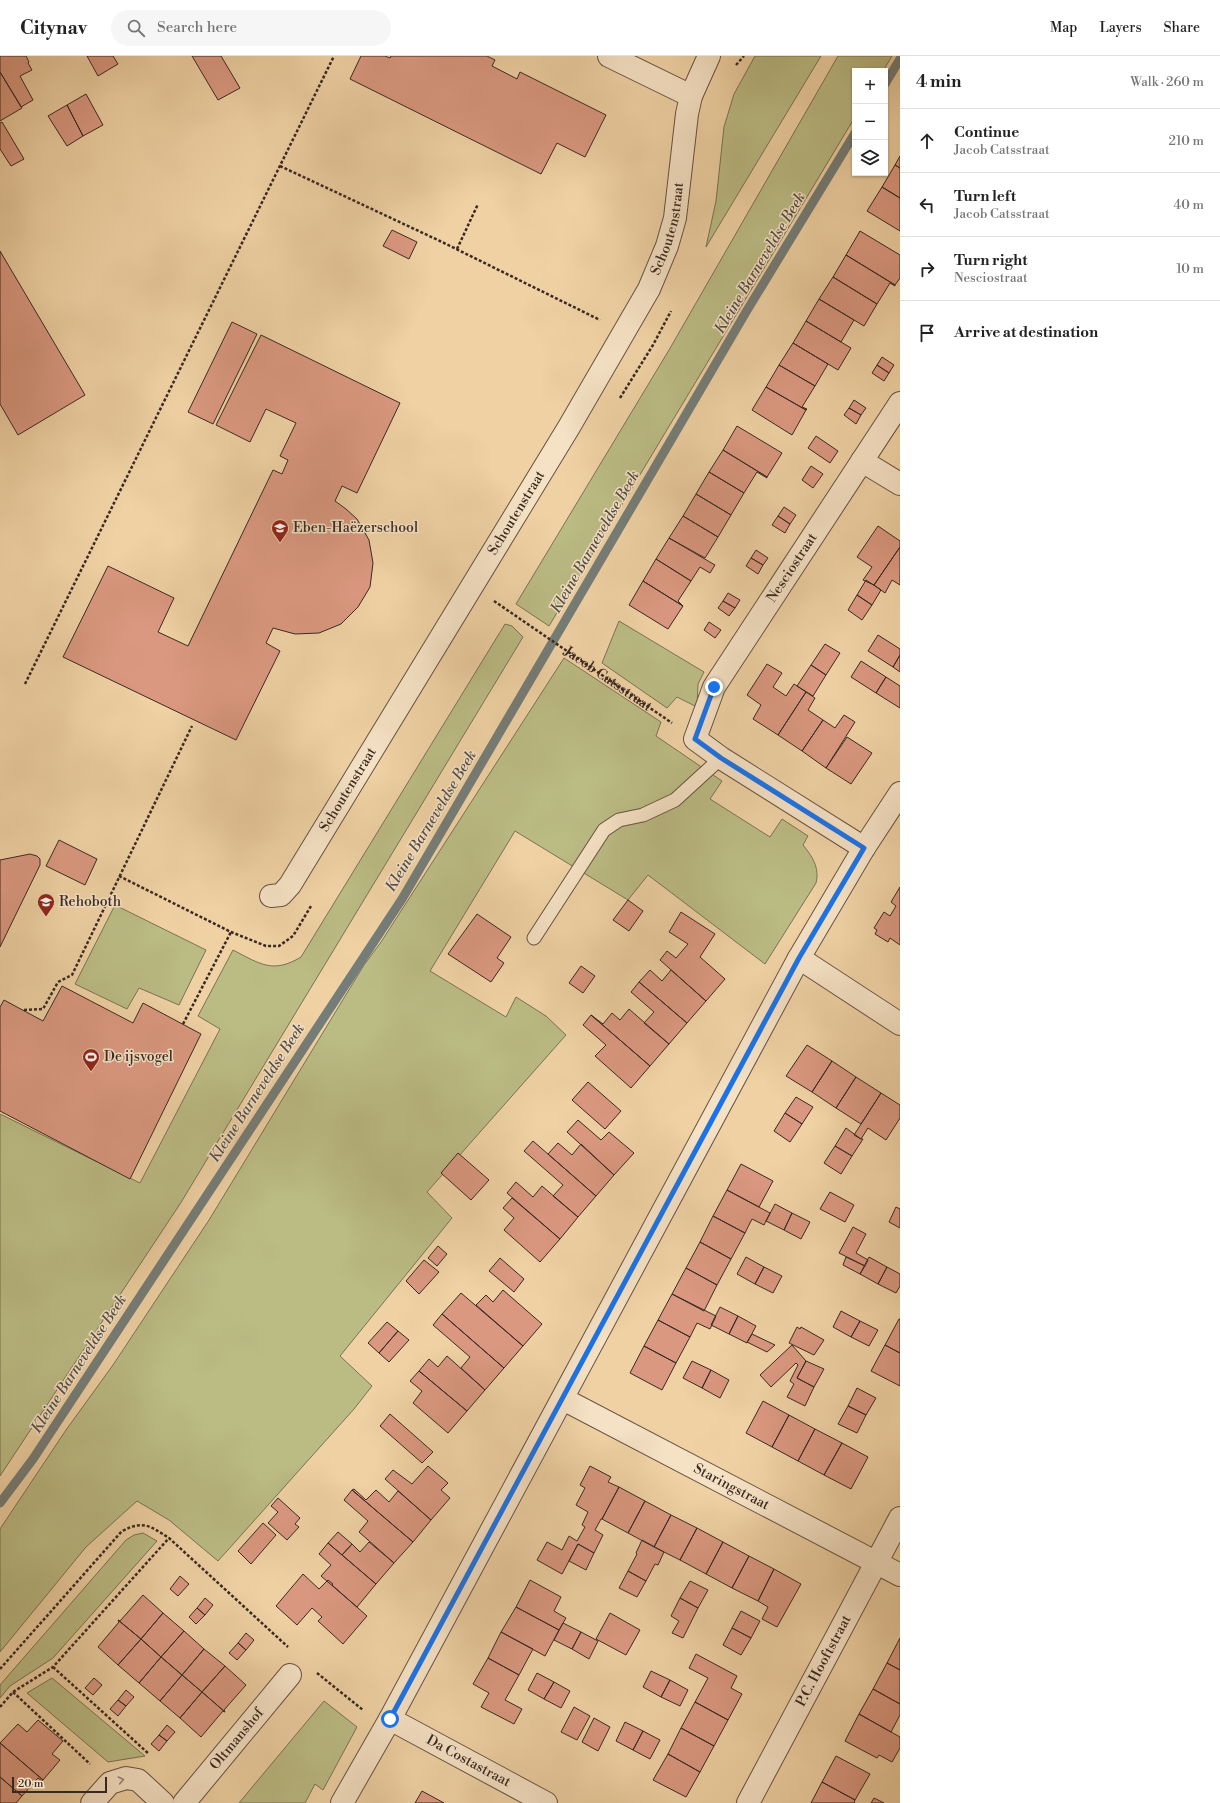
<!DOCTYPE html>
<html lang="en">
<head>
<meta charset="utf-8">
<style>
  body { margin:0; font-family:"Libre Bodoni",serif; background:#f6f6f6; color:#222 }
  .controls { position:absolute; right:12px; top:12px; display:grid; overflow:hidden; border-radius:0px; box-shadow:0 1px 3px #0004 }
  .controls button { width:36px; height:36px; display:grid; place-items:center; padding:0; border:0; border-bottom:1px solid #e0e0e0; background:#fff; color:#222; font:20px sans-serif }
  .scale { position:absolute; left:12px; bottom:10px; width:95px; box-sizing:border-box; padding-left:4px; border:2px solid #392923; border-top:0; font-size:11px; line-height:14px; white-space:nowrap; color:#392923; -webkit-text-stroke:3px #f5e1c4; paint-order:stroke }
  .stop { position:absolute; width:12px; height:12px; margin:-9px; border:3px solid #1a73e8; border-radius:50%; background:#fff }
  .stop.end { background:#1a73e8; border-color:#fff; box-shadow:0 1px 4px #0008 }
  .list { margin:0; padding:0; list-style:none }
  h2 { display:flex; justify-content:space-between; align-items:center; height:52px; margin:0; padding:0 16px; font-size:17px }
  h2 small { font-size:13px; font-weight:400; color:#767676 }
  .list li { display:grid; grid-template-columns:26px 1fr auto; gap:12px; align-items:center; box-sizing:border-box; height:64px; padding:0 16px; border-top:1px solid #e0e0e0 }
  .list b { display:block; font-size:15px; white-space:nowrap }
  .list p { margin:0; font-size:13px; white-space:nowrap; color:#767676 }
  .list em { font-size:13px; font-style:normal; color:#767676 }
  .icon { flex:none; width:22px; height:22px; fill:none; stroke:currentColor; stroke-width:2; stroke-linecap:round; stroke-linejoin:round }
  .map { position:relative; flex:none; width:900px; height:1747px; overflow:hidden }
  header { display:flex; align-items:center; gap:24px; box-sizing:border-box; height:56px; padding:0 20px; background:#fff; border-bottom:1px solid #e0e0e0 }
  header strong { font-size:19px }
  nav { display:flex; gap:22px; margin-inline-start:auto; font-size:14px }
  .search { width:280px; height:36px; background:#f6f6f6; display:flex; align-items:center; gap:10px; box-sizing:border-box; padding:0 14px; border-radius:22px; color:#767676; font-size:15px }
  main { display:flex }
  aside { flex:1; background:#fff }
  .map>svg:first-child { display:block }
</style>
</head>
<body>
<header>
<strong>Citynav</strong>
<div class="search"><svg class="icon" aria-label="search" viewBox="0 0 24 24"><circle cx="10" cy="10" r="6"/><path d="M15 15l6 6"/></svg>Search here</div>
<nav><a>Map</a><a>Layers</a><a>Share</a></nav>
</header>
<main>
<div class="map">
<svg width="900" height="1747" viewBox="0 0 900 1747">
  <rect width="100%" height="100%" fill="#efd1a4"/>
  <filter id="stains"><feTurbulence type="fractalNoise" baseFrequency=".005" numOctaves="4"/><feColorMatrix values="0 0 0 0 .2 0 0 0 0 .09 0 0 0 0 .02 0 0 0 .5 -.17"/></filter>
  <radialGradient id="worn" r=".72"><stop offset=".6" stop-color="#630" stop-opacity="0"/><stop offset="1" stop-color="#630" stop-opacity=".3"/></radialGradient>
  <!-- green -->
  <path fill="#bbbb84" stroke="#7a7254" d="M755 0H821L706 191 716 145 724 71 734 38Z
    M838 0H892L883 15H855V61L549 570 516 548 669 294Z
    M619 565 704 616 698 628 697 651 677 641 667 652 602 607Z
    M505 568 512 570 523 581 180 1148 0 1420V1058L140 1127 220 973 198 960 233 894C260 908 273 918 301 901Z
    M564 602 661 666 656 680 722 725 710 743 770 781 782 763 808 780 803 789C812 800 820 812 816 827L765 908 648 819 628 844 515 775 430 915 506 961 516 941 546 960 566 979 427 1136 452 1162 340 1300 372 1330 354 1353 218 1505 169 1464 137 1445 86 1491 0 1596V1473L66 1374 113 1309 209 1164 364 909 381 886Z
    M115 849 206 894 179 949 139 932 127 953 75 928Z
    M143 1477 157 1485 53 1602 10 1630 0 1642V1629L126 1484 134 1479Z
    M52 1622 145 1700 108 1706 27 1637Z
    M324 1645 357 1671 323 1734 315 1728 305 1747H239Z"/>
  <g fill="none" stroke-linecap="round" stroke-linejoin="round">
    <!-- stream -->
    <path stroke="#757d78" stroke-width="9" d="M885 28 900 3
      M0 1447 33 1403 402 843 746 256 855 77"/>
  </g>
  <!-- building -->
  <path fill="#da9880" stroke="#392923" d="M0 0H26L29 6 28 7 32 14 20 20 33 44 21 51 0 16Z
    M87 0H113L118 8 98 20Z
    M192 0H221L240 32 218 44Z
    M361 0H385L390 2 391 0H487L495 4 492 10 517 23 520 16 606 59 585 101 557 87 541 118 350 23Z
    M0 16 22 52 0 65Z
    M86 38 103 69 83 80 67 49Z
    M67 49 83 80 67 90 48 60Z
    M2 66 24 103 11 110 0 93V67Z
    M900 100V112L895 109Z
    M895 109 900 112V142L882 131Z
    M882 131 900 142V175L867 155Z
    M392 174 417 186 409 203 383 190Z
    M860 175 900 199V222L895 229 846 199Z
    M0 195 85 339 18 379 0 348Z
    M846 199 895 229V230L890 227 877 248 833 221Z
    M833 221 877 248 864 270 819 243Z
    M819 243 854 264 841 286 806 265Z
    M806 265 851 292 838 314 793 287Z
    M232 266 257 278 213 368 188 356Z
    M261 279 400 347 357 437 342 430 335 445 346 453 357 463 369 484 373 507 370 531 358 551 341 568 319 577 295 578 273 572 266 587 280 595 236 684 63 601 108 510 174 542 158 576 188 590 273 414 282 418 288 404 280 400 296 367 266 353 250 386 216 369Z
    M793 287 828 308 815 330 779 309Z
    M882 301 894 309 889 317 877 309Z
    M779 309 815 330 802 351 807 353 806 354 766 331Z
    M877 309 889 317 884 325 872 317Z
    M766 331 806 354 792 379 752 354Z
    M854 344 866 352 861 359 849 352Z
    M849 352 861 359 856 368 844 359Z
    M737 370 782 397 767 421 723 394Z
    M816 380 838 395 830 407 808 392Z
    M723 394 767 421V422L757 416 744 437 709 416Z
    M811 410 823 418 813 432 802 424Z
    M709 416 744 437 731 459 696 438Z
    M696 438 731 459 718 481 683 460Z
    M784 451 796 459 790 468 778 460Z
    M683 460 718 481 705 502 669 482Z
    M778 460 790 468 785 477 772 469Z
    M878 470 900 485V491L874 529 863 524 872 511 857 501Z
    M669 482 715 509 710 517 700 511 691 525 656 503Z
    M900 491V529L892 524 885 537 874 529Z
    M756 494 768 502 763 509 751 502Z
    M751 502 763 509 758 518 746 510Z
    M656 503 691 525 678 545 683 550 643 525Z
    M866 524 881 534 872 549 857 539Z
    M643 525 683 550 668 573 629 549Z
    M728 537 740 544 735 552 723 545Z
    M857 539 872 549 862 564 848 554Z
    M723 545 735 552 729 560 718 552Z
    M709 566 721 574 715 582 704 574Z
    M878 579 900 593V599L893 611 868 595Z
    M825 588 840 597 826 619 811 609Z
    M900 599V616L893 611Z
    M861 605 886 621 876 637 851 621Z
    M767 608 782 617 773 631 786 640 794 628 806 636 778 679 753 663 761 649 747 639Z
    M811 609 826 619 813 640 797 630Z
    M886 621 900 630V652L876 637Z
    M806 636 815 642 808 654 823 664 802 695 778 679Z
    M844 659 855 666 826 712 802 695 823 664 835 672Z
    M847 681 872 697 851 728 826 712Z
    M59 784 97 803 85 829 46 810Z
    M30 798 37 800 40 803V809L0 891V804Z
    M900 831V889L890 882 888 886 875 878 877 874 874 872 884 856 890 860 896 850 891 846Z
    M628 844 643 855 629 875 613 864Z
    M681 856 715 878 700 901 725 923 706 945 660 904 667 895 676 902 688 888 669 876Z
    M477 858 511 881 497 902 504 907 491 926 448 898Z
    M581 910 595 920 583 937 569 927Z
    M650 914 662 925 671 914 706 945 687 967 639 926Z
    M639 926 687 967 669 988 644 967 654 956 631 936Z
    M62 930 133 967 143 947 201 978 130 1123 0 1055V951L4 944 43 965Z
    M629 953 669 988 650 1010 591 959 603 968 612 957 620 964Z
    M591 959 650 1010 631 1032 595 1000 606 989 583 969Z
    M807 989 832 1005 812 1036 786 1020Z
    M832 1005 856 1021 836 1052 812 1036Z
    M856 1021 881 1037 861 1068 836 1052Z
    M588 1026 621 1055 605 1073 572 1044Z
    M881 1037 900 1049V1062L886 1084 868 1072 861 1083 854 1079Z
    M796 1041 813 1051 802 1068 785 1057Z
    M785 1057 802 1068 790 1086 774 1075Z
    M578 1064 601 1084 609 1076 634 1097 614 1119 567 1076Z
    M846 1072 861 1083H863L852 1100 835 1090Z
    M533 1085 596 1140 578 1161 553 1140 563 1129 524 1095Z
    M558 1087 572 1099 581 1088 614 1119 596 1140 548 1098Z
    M835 1090 852 1100 841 1118 824 1107Z
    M458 1097 489 1124 471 1144 441 1117Z
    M741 1108 773 1125 759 1151 727 1134Z
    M516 1126 533 1141 542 1130 578 1161 560 1183 507 1137Z
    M727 1134 770 1157 764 1169 752 1163 745 1177 713 1160Z
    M830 1136 854 1149 845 1166 820 1153Z
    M512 1142 560 1183 540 1206 504 1174 514 1162 503 1152Z
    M775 1148 792 1157 784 1174 766 1165Z
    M896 1151 900 1153V1172L889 1166Z
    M792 1157 810 1166 801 1183 784 1174Z
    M713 1160 745 1177 731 1203 700 1186Z
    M853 1171 866 1178 856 1197 868 1204 865 1210 839 1197Z
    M700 1186 731 1203 717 1229 686 1212Z
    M438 1190 447 1198 437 1210 428 1202Z
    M746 1201 764 1211 755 1228 737 1218Z
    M846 1201 865 1210 860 1218 843 1209Z
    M869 1201 887 1211 878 1228 860 1218Z
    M500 1202 524 1223 514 1236 489 1215Z
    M424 1204 439 1216 419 1238 406 1225Z
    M764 1211 782 1220 773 1237 755 1228Z
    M887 1211 900 1218V1230L896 1237 878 1228Z
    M686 1212 717 1229 704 1255 672 1238Z
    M503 1234 542 1268 523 1290 476 1249 486 1239 493 1246Z
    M461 1237 523 1290 504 1312 442 1258Z
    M672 1238 716 1260 710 1273 697 1267 690 1281 658 1264Z
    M720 1251 738 1260 729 1278 711 1269Z
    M841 1255 860 1265 851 1281 833 1271Z
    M442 1258 504 1312 485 1334 461 1312 470 1301 433 1269Z
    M738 1260 756 1270 747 1287 729 1278Z
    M899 1263H900V1297L885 1289Z
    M658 1264 690 1281 676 1307 644 1290Z
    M860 1265 878 1274 869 1290 851 1281Z
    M387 1266 398 1275 379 1297 368 1287Z
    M797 1271 800 1273 801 1271 824 1284 814 1299 789 1287Z
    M398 1275 409 1284 389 1306 379 1297Z
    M752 1278 775 1289 767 1296 747 1286Z
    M792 1289 806 1305 797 1322 814 1331 805 1350 787 1341 794 1328 790 1325 798 1309 796 1307 771 1331 760 1319Z
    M885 1289 900 1297V1330L871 1315Z
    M644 1290 676 1307 662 1334 630 1317Z
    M447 1300 485 1334 467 1355 419 1315 429 1303 438 1311Z
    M692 1305 711 1314 702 1332 683 1322Z
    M806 1305 824 1313 814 1331 797 1322Z
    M711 1314 729 1324 720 1342 702 1332Z
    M419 1315 467 1355 448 1377 413 1347 422 1335 410 1325Z
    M857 1332 876 1342 866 1359 848 1350Z
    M763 1345 789 1359 772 1391 746 1377Z
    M848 1350 866 1359 857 1377 838 1368Z
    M390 1358 433 1396 422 1407 380 1370Z
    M789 1359 815 1373 798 1405 772 1391Z
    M815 1373 842 1387 824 1419 798 1405Z
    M842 1387 868 1401 851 1433 824 1419Z
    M428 1410 448 1427 441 1434 450 1442 431 1464 385 1423 393 1414 412 1428Z
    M590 1410 611 1421 608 1426 619 1431 602 1463H601L595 1474 603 1479 594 1497 578 1488 562 1518 537 1504 547 1486 562 1494 569 1480 577 1485 585 1471 582 1469 588 1456 576 1449 585 1432 580 1429Z
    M619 1431 645 1445 628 1477 602 1463Z
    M354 1433 366 1444 376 1434 389 1446 398 1435 431 1464 413 1486 352 1434Z
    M352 1434 413 1486 394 1507 359 1476 368 1465 344 1444Z
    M278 1442 300 1462 295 1468 299 1471 287 1484 268 1467 278 1456 271 1450Z
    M645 1445 671 1459 654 1491 628 1477Z
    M671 1459 697 1472 680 1504 654 1491Z
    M263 1467 276 1479 251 1508 238 1495Z
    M697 1472 723 1486 706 1518 680 1504Z
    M338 1476 352 1488 342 1499 328 1487Z
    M642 1484 664 1496 658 1509 655 1508 646 1525 628 1515 637 1498 636 1497Z
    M369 1486 394 1507 376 1528 342 1499 352 1488 360 1496Z
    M723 1486 749 1500 732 1532 706 1518Z
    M328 1487 376 1528 357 1551 321 1520 331 1509 319 1498Z
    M578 1488 594 1497 586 1514 569 1505Z
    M749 1500 774 1513 758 1545 732 1532Z
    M774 1513 801 1528 777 1571 762 1563 768 1551 758 1545Z
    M628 1515 646 1525 637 1541 619 1532Z
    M303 1518 319 1533 328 1524 333 1528 332 1529 367 1560 343 1588 318 1565 322 1561 312 1552 297 1569 276 1550Z
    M180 1520 189 1528 178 1540 170 1533Z
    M530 1524 561 1541 554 1555 566 1562 559 1574 516 1551Z
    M690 1525 708 1534 698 1552 680 1542Z
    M143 1539 163 1557 141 1583 118 1564 120 1565Z
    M205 1542 213 1549 205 1559 197 1552Z
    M680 1542 698 1552 683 1582 672 1577 679 1565 671 1560Z
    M516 1551 559 1574 545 1600 501 1576Z
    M197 1552 205 1559 196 1568 189 1561Z
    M741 1555 760 1565 751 1582 732 1572Z
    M163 1557 184 1575 161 1601 141 1583Z
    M610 1557 640 1574 626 1599 596 1583Z
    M118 1564 141 1583 118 1609 98 1591 119 1566Z
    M563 1567 581 1576 572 1593 554 1584Z
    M732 1572 751 1582 741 1599 723 1589Z
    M184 1575 204 1593 182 1619 161 1601Z
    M501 1576 533 1593 519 1619 488 1602Z
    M581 1576 598 1585 589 1603 572 1593Z
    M246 1577 254 1584 246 1594 238 1587Z
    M900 1582V1614L887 1607Z
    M141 1583 161 1601 139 1627 118 1609Z
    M238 1587 246 1594 237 1604 229 1597Z
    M204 1593 225 1610 202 1636 182 1619Z
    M696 1598 737 1620 731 1632 742 1638 728 1664 695 1646 708 1622 689 1612Z
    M161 1601 182 1619 160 1645 139 1627Z
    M488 1602 519 1619 505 1644 522 1653 514 1668 481 1651 489 1637 473 1628Z
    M887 1607 900 1614V1648L873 1633Z
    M225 1610 246 1629 224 1654 225 1656 202 1636Z
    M651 1615 670 1624 661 1641 643 1631Z
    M537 1617 554 1626 544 1643 528 1634Z
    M182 1619 202 1636 180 1662 160 1645Z
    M94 1622 102 1629 93 1639 85 1632Z
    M670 1624 688 1634 680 1650 661 1641Z
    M554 1626 570 1635 561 1652 544 1643Z
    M873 1633 900 1648V1659L891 1676 859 1658Z
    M126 1634 134 1641 126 1650 118 1644Z
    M202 1636 225 1656 223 1655 201 1681 180 1662Z
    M118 1644 126 1650 118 1660 110 1653Z
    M695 1646 728 1664 714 1690 681 1672Z
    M574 1651 590 1660 577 1684 561 1676Z
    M859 1658 900 1681V1692L892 1706 879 1699 877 1702 845 1685Z
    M594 1662 610 1671 598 1695 582 1686Z
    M38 1664 63 1685 52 1698 60 1704 43 1724 0 1687 18 1668 27 1676Z
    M625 1666 643 1675 633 1694 616 1685Z
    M167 1669 175 1676 167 1685 159 1679Z
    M681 1672 714 1690 700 1716 668 1698Z
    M643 1675 660 1684 650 1703 633 1694Z
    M159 1679 167 1685 159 1695 151 1688Z
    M0 1687 43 1724 42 1725 38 1722 22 1740 0 1721Z
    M668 1698 700 1716 686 1741 653 1724Z
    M836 1700 870 1718 855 1744 822 1726Z
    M0 1721 22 1740 16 1747H0Z
    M822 1726 855 1744 854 1747H811Z
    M422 1735 444 1747H415Z
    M874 1742 884 1747H871Z"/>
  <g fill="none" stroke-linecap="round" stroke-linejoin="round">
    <!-- service casing -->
    <g stroke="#665343" stroke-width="15">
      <path id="service" d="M534 882 604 774 619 764 643 759 675 744 721 702"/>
    </g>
    <!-- minor casing -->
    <g stroke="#665343" stroke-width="24">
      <g id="minor">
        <path d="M609 0 691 40"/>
        <path d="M862 405 900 428"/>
        <path id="s2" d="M864 792 721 702 695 683 714 631 900 347"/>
        <path id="s3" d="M271 840 281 839 290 829 569 371 649 233 667 190 675 162 687 58 691 40 709 0"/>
        <path d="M799 902 900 968"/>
        <path id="s4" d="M563 1343 900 1519"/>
        <path id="s5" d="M390 1663 546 1747"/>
        <path d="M92 1747 110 1727 126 1722 138 1724 163 1747"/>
        <path id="s6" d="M184 1747 290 1619"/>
        <path d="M342 1747 390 1663 799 902 864 792 900 737"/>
        <path id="s7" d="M748 1747 900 1462"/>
      </g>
    </g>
    <!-- path -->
    <g stroke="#392923" stroke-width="2.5" stroke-dasharray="3 2" stroke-linecap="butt">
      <path d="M736 9 744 0"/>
      <path d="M280 110 440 185 600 264"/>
      <path d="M457 193 478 148"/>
      <path d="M620 342 653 289 671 255"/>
      <path id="s1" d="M494 545 672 667"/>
      <path d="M25 628 334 0"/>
      <path d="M119 820 231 876 266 890H279L293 880 311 850"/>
      <path d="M24 954 43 953 58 926 72 919 192 670"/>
      <path d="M183 968 231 876"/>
      <path d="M53 1611 149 1698"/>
      <path d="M0 1613 122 1475C144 1464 150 1470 169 1482L288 1591"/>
      <path d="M317 1617 363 1654"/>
      <path d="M13 1636 90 1708"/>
      <path d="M0 1651 13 1636 53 1611 169 1482"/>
    </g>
    <!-- service -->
    <use href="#service" stroke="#f5e1c4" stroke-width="13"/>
    <!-- minor -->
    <use href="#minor" stroke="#f5e1c4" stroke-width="22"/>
  </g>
  <!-- one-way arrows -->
  <defs><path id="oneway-chevron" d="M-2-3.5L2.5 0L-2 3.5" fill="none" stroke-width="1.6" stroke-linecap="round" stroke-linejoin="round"/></defs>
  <use stroke="#978574" href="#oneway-chevron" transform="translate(121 1724) rotate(-12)"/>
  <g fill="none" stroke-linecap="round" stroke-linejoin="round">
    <!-- route -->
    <path stroke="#1a73e8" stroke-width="5" d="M390 1663 799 902 864 792 721 702 695 683 714 631"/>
  </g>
  <!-- icons -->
  <defs>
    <g id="school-pin" transform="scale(0.9)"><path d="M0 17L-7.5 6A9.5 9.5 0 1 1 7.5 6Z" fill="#8f2418" stroke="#f5e1c4"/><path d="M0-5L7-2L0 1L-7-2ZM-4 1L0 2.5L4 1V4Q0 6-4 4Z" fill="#fff"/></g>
    <g id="stadium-pin" transform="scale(0.9)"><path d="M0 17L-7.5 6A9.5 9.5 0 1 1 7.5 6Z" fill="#8f2418" stroke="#f5e1c4"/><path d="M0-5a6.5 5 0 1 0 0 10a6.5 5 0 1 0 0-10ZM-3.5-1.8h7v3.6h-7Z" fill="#fff"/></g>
  </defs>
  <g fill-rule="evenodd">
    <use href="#school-pin" x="280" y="472"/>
    <use href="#school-pin" x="46" y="846"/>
    <use href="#stadium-pin" x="91" y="1001"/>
  </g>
  <g text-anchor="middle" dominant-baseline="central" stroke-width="3" stroke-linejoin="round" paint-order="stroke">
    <!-- street labels -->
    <g font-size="14" fill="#392923" stroke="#f5e1c4">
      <text stroke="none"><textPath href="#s3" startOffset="783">Schoutenstraat</textPath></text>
      <text stroke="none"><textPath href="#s3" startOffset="459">Schoutenstraat</textPath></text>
      <text stroke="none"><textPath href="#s2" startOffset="399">Nesciostraat</textPath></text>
      <text stroke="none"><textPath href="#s1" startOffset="138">Jacob Catsstraat</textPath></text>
      <text stroke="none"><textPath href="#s3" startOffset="135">Schoutenstraat</textPath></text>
      <text stroke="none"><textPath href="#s4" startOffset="190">Staringstraat</textPath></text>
      <text stroke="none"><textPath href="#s7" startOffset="161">P.C. Hooftstraat</textPath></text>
      <text stroke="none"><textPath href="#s6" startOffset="83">Oltmanshof</textPath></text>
      <text stroke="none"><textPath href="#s5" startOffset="89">Da Costastraat</textPath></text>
    </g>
    <!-- poi labels -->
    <g font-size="14" fill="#392923" stroke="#f5e1c4" text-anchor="start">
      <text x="293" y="472">Eben-Haëzerschool</text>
      <text x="59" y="846">Rehoboth</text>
      <text x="104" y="1001">De ijsvogel</text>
    </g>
    <!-- water labels -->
    <g font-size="15" font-style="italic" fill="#524c46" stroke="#f5e1c4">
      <text transform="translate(760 207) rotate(-59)">Kleine Barneveldse Beek</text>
      <text transform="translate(595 486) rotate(-60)">Kleine Barneveldse Beek</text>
      <text transform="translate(431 765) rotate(-59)">Kleine Barneveldse Beek</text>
      <text transform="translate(257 1037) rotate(-57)">Kleine Barneveldse Beek</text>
      <text transform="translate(79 1308) rotate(-57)">Kleine Barneveldse Beek</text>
    </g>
  </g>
  <rect width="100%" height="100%" filter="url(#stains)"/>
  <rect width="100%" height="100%" fill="url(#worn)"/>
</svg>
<div class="controls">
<button>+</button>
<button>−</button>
<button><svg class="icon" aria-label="layers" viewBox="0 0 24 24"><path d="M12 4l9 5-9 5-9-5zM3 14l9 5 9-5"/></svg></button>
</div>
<div class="scale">20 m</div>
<div class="stop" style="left:390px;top:1663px"></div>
<div class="stop end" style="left:714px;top:631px"></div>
</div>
<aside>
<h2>4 min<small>Walk · 260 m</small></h2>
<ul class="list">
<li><svg class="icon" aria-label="ahead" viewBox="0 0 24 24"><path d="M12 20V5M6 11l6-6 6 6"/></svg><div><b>Continue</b><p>Jacob Catsstraat</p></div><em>210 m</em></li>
<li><svg class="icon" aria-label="left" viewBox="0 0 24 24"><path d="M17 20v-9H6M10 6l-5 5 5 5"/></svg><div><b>Turn left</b><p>Jacob Catsstraat</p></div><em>40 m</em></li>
<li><svg class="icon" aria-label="right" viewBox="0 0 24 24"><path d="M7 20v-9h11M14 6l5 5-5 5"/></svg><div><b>Turn right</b><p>Nesciostraat</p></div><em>10 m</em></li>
<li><svg class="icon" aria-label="arrive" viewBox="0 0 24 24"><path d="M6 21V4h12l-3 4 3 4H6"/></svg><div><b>Arrive at destination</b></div></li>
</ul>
</aside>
</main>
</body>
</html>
